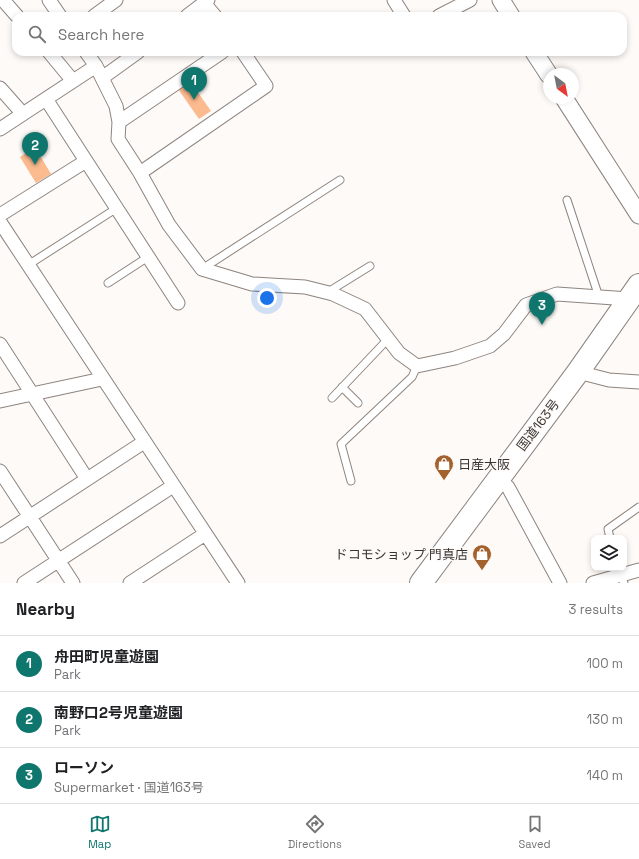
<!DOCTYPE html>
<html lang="en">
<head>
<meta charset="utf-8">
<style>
  body { margin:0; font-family:"Space Grotesk","Noto Sans JP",sans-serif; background:#f2f2f2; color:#202124 }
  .controls { position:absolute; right:12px; bottom:12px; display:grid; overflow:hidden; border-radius:8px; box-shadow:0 2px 6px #0003 }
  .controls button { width:36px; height:36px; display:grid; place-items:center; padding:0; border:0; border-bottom:1px solid #e0e0e0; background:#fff; color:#202124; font:20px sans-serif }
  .compass { position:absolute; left:543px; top:68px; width:36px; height:36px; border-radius:50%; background:#fff; box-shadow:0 2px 6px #0003; rotate:148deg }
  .you { position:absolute; left:267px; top:298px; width:14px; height:14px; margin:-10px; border:3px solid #fff; border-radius:50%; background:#1a73e8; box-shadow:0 0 0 6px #1a73e833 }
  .badge { display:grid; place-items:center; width:26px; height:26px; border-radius:50%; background:#0f766e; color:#fff; font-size:13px; font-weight:700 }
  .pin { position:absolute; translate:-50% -33px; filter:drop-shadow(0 1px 2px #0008) }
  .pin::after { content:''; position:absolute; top:21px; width:14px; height:12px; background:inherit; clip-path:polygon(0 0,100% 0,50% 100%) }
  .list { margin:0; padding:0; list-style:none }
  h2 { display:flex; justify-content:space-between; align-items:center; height:52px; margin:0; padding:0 16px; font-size:17px }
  h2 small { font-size:13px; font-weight:400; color:#757577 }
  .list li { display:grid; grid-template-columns:26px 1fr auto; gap:12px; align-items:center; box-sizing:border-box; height:56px; padding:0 16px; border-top:1px solid #e0e0e0 }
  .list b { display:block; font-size:15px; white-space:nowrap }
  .list p { margin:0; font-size:13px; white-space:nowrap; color:#757577 }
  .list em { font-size:13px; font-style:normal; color:#757577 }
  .icon { flex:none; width:22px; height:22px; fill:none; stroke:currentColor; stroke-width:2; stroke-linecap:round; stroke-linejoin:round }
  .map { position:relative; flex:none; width:639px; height:583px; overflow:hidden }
  .search { position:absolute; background:#fff; box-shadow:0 2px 6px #0003; left:12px; right:12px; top:12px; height:44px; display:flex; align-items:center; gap:10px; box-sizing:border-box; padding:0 14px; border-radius:12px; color:#757577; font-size:15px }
  .sheet { height:220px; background:#fff }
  nav { display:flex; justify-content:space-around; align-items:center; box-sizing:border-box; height:56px; border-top:1px solid #e0e0e0; background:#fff; font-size:11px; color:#757577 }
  nav a { display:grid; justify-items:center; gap:2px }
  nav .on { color:#0f766e }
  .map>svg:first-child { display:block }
</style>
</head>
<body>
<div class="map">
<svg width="639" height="583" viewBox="0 0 639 583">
  <rect width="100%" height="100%" fill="#fefaf7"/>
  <!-- green -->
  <path fill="#fbbb8f" d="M190 81 211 111 199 119 178 89Z
    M35 147 51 174 36 183 20 157Z"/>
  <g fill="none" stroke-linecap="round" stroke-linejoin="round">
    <!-- service casing -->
    <g stroke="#8e847e" stroke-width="9">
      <path id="service" d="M567 200 599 297
        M28 265 117 208
        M202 269 340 180
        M108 283 148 257
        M328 292 370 266
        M342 387 358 403
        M332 398 388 339
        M351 481 341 444 412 377 417 366
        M610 538 608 529 639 507
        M618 568 624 583"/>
    </g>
    <!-- minor casing -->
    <g stroke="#8e847e" stroke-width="15">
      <path id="minor" d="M3 0 17 16
        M49 0 60 16
        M394 0 404 16
        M204 3 215 16
        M94 16 116 0
        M187 16 208 0
        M439 16 470 0
        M49 52 73 81
        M86 52 96 66 116 106 119 122 118 139 140 173 169 225 202 269 252 284 305 287 333 294 365 309 399 353 417 366 455 358 490 346 504 334 526 305 557 294 629 299
        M102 78 138 52
        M0 88 23 114
        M46 99 178 303
        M119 122 222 52
        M0 129 96 66
        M140 173 266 86 243 52
        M0 215 86 161
        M0 222 238 583
        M0 344 87 479
        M578 372 609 380 639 382
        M0 401 102 379
        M0 471 73 583
        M498 479 508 487 560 583
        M0 536 144 442
        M24 583 173 486
        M130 583 205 534
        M593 583 639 570"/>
    </g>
    <!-- tertiary casing -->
    <g stroke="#8e847e" stroke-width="19">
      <path id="tertiary" d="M501 0 511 16
        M534 52 549 75
        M564 98 639 215"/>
    </g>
    <!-- trunk casing -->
    <g stroke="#8e847e" stroke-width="24">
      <path id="trunk" d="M421 583 578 372 639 285"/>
    </g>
    <!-- service -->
    <use href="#service" stroke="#fff" stroke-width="7"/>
    <!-- minor -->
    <use href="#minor" stroke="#fff" stroke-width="13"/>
    <!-- tertiary -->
    <use href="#tertiary" stroke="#fff" stroke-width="17"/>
    <!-- trunk -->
    <use href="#trunk" stroke="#fff" stroke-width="22"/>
  </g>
  <!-- icons -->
  <defs>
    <g id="shop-pin" transform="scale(1)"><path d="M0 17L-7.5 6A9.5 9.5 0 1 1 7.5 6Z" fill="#a3612e" stroke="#fefaf7"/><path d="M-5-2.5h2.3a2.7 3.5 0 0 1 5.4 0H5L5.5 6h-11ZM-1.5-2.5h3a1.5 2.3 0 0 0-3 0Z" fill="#fff"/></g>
  </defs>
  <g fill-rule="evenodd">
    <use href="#shop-pin" x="444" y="464"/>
    <use href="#shop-pin" x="482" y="554"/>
  </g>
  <g text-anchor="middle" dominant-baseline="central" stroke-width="3" stroke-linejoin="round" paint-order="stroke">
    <!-- street labels -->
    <g font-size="13" fill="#393532" stroke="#fefaf7">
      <text transform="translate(538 425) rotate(-53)">国道163号</text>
    </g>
    <!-- poi labels -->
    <g font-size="13" fill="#393532" stroke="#fefaf7" text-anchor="start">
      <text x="458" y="464">日産大阪</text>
      <text x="468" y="554" text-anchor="end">ドコモショップ 門真店</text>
    </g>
  </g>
</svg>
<div class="controls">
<button><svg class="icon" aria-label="layers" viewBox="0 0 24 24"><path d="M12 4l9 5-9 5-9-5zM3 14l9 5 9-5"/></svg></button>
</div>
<svg class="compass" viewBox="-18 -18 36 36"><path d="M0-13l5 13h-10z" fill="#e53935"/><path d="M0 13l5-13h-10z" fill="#757577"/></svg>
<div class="you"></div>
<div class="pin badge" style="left:194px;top:100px">1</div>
<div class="pin badge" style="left:35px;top:165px">2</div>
<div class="pin badge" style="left:542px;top:325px">3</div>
<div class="search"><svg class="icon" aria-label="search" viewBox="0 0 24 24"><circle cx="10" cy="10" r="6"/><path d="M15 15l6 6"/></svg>Search here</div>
</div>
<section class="sheet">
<h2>Nearby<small>3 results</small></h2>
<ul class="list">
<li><span class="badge">1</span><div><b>舟田町児童遊園</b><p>Park</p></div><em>100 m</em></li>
<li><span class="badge">2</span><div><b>南野口2号児童遊園</b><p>Park</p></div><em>130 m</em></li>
<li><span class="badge">3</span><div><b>ローソン</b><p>Supermarket · 国道163号</p></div><em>140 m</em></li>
</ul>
</section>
<nav>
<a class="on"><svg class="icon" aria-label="map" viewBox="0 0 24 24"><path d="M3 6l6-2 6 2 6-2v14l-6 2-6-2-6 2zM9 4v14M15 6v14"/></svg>Map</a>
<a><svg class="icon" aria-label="directions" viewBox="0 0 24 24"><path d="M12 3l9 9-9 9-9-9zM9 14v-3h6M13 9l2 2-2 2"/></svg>Directions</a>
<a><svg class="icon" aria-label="saved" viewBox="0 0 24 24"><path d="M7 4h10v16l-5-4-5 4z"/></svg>Saved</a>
</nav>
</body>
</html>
